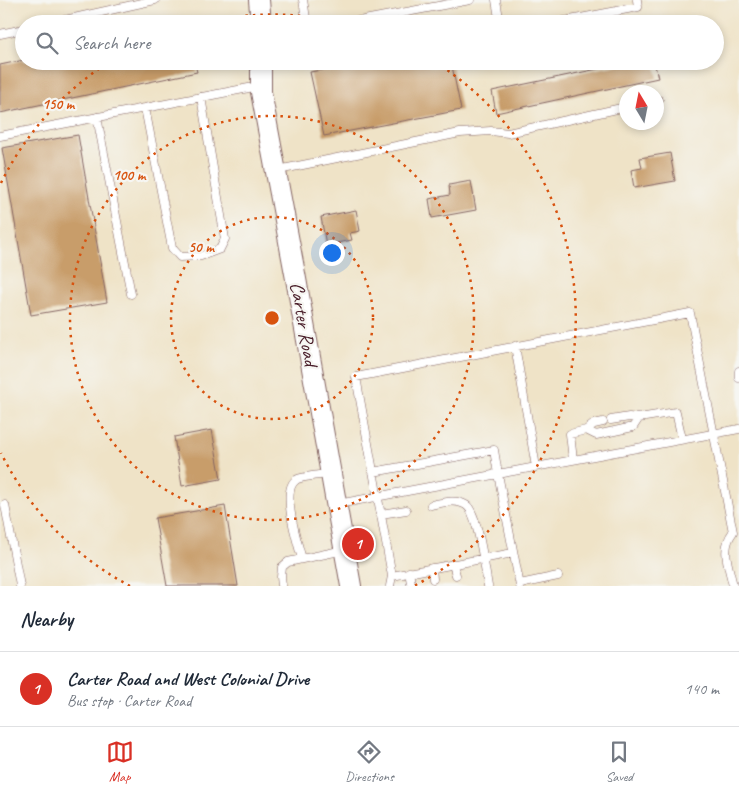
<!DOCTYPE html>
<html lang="en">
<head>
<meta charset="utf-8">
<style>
  body { margin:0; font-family:Caveat,sans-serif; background:#f2f2f3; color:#1f2937 }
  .compass { position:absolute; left:619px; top:85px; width:45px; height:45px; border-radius:50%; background:#fff; box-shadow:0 2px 8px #0003; rotate:350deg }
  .you { position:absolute; left:331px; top:252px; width:18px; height:18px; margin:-12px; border:4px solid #fff; border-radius:50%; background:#1a73e8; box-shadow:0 0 0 8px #1a73e833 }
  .badge { display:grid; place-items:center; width:32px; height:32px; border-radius:50%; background:#d93025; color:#fff; font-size:16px; font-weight:700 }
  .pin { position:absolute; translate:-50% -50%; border:2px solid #fff; box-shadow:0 1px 5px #0006 }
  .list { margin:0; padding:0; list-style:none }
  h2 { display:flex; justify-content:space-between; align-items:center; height:65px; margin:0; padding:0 20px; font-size:21px }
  h2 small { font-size:16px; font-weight:400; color:#747a83 }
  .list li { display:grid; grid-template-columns:32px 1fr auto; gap:15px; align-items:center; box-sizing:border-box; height:75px; padding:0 20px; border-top:1px solid #e0e1e3 }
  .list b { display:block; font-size:19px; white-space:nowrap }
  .list p { margin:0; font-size:16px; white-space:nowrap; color:#747a83 }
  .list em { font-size:16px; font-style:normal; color:#747a83 }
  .icon { flex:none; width:28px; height:28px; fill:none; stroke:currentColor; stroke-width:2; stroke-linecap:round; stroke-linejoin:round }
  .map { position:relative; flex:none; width:739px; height:586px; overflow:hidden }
  .search { position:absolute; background:#fff; box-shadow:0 2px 8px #0003; left:15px; right:15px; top:15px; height:55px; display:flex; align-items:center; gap:12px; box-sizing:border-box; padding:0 18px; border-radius:28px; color:#747a83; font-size:19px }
  .sheet { height:140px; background:#fff }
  nav { display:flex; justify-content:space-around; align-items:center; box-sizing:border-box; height:70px; border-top:1px solid #e0e1e3; background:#fff; font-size:14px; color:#747a83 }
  nav a { display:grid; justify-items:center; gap:2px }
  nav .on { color:#d93025 }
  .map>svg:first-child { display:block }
</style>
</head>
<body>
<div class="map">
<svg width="739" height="586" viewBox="0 0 739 586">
  <rect width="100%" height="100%" fill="#f6f6f2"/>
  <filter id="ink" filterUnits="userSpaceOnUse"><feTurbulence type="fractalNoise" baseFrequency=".02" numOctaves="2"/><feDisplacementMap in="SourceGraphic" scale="10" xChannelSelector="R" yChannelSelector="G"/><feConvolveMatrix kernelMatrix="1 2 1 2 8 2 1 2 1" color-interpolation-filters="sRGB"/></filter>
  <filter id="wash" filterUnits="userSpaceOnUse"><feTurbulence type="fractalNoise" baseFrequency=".0096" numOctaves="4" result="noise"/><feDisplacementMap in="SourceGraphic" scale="20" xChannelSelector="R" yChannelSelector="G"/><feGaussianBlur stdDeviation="1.12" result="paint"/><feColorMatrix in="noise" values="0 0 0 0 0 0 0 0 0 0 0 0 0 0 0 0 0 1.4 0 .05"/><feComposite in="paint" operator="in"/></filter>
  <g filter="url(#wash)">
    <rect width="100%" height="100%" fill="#efe3c7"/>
    <g id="blocks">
      <!-- building -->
      <path fill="#c89d6b" d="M24 60V61H194L197 72 0 113V65Z
        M374 61H451L461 110 324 136 310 72Z
        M636 61H654L658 78 496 113 492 91Z
        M78 135 107 302 31 315 2 148Z
        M670 153 675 181 634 188 631 170 642 168 640 158Z
        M471 181 476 210 432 218 429 199 450 195 449 185Z
        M356 210 360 231 350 233 352 240 326 245 321 217Z
        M212 430 221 479 182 486 174 437Z
        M225 506 238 586H167L155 518Z"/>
    </g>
  </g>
  <g filter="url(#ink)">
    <use href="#blocks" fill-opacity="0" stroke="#846462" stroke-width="1"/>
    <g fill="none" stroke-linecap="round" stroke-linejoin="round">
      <!-- service casing -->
      <g stroke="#846462" stroke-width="9">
        <path id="service" d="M303 0 307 24
          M496 0 500 24
          M47 24 155 0
          M343 24 470 0
          M549 24 638 7 637 0
          M0 34 24 29
          M656 101 659 100
          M145 108 172 248 180 257 201 256 220 249 225 239 201 97
          M97 117 131 294
          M0 136 259 86
          M278 170 460 133 491 131 508 133 626 107
          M515 346 536 467
          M739 371V378
          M611 420 629 417 639 418 676 412 682 439
          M586 430 596 435 633 427 639 418
          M573 460 570 434 586 430 594 424 603 422
          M373 472 494 450 498 474 739 429
          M338 504 498 474 520 586
          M5 505 20 586
          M431 505C442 503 455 498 466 505 478 512 485 570 488 586
          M381 514 406 510
          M513 553 392 576 356 377 690 313 733 532C720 549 729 566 733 586
          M302 559C298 544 280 490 296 480 302 476 322 475 331 474
          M453 564 456 575
          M432 568 433 579
          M409 572 411 583
          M520 584 558 576
          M282 586 281 577 282 567 288 562 344 550
          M390 586 392 576"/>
      </g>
      <!-- tertiary casing -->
      <g stroke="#846462" stroke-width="22">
        <path id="tertiary" d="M259 0 261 24
          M261 61V92L296 279 351 586"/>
      </g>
      <!-- service -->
      <use href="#service" stroke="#fff" stroke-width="8"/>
      <!-- tertiary -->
      <use href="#tertiary" stroke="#fff" stroke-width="20"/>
    </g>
  </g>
  <!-- distance rings -->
  <g fill="none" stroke="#d8530f" stroke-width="2.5" stroke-dasharray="2.5 5">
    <circle cx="272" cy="318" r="101"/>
    <circle cx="272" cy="318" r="202"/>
    <path d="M130 586A303 303 0 0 1 1 453M1 183A303 303 0 0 1 109 62M201 23A303 303 0 0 1 343 23M435 62A303 303 0 0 1 414 586"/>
  </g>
  <g text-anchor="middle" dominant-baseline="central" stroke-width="4.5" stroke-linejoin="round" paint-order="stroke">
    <!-- street labels -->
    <g font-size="20" fill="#4a1f2b" stroke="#f6f6f2">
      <text transform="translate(304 324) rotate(80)">Carter Road</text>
    </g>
  </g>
  <circle cx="272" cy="318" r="8" fill="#d8530f" stroke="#f6f6f2" stroke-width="2.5"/>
  <g font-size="15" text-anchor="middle" font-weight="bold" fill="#d8530f" stroke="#f6f6f2" stroke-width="4.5" stroke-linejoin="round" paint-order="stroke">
    <text x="58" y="109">150 m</text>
    <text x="129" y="180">100 m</text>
    <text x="201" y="252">50 m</text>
  </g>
</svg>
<svg class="compass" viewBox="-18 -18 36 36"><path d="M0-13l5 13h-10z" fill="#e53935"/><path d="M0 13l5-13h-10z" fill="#747a83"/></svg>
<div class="you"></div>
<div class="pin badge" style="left:358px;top:544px">1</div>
<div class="search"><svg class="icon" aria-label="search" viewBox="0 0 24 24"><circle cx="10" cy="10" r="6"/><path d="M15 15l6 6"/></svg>Search here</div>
</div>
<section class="sheet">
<h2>Nearby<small></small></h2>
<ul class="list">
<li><span class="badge">1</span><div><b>Carter Road and West Colonial Drive</b><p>Bus stop · Carter Road</p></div><em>140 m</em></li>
</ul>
</section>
<nav>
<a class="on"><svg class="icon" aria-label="map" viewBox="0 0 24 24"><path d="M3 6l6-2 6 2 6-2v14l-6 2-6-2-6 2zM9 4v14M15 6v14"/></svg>Map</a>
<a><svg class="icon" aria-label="directions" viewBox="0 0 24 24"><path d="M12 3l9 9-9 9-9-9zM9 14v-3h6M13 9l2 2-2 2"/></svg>Directions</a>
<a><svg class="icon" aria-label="saved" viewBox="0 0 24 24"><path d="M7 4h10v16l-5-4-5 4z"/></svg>Saved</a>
</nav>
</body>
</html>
